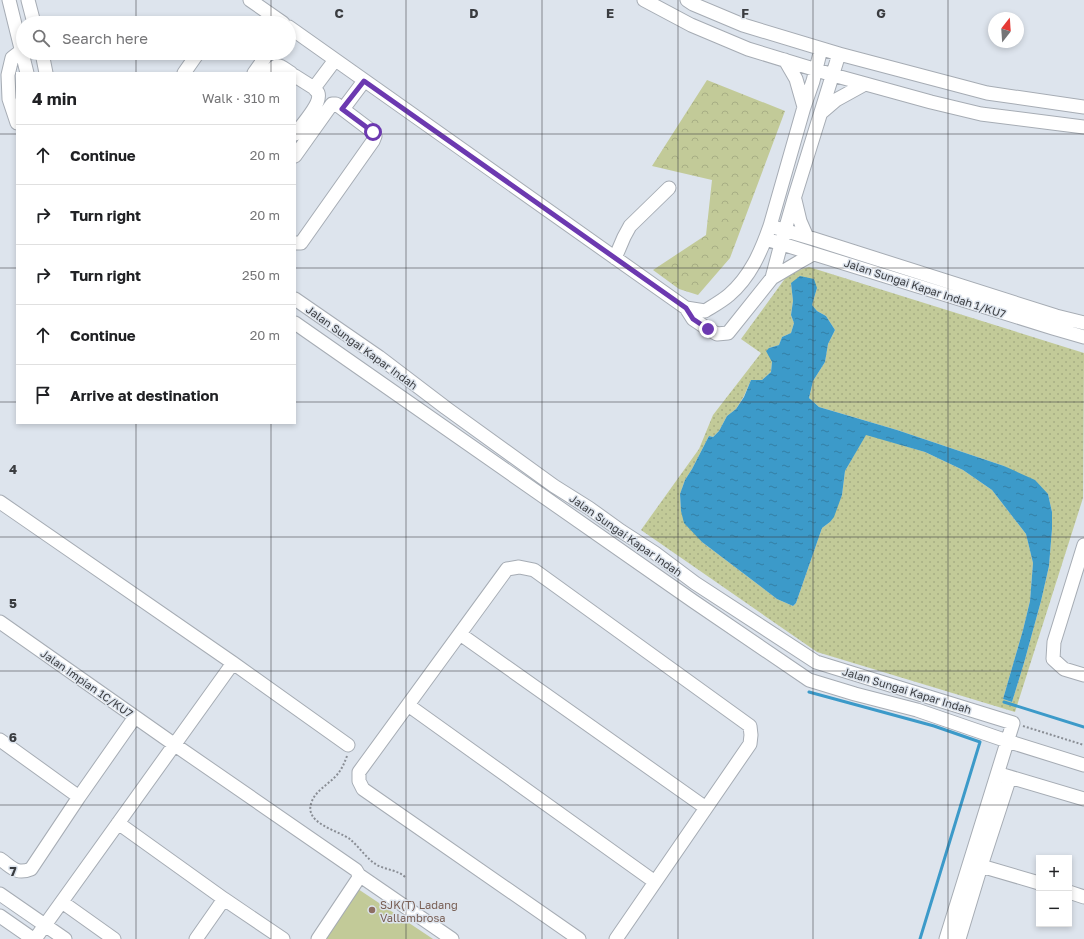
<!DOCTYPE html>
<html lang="en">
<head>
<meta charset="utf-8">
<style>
  body { margin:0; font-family:"Golos Text",sans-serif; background:#f2f2f2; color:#202124 }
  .controls { position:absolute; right:12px; bottom:12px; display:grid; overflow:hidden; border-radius:0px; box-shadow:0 2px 6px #0003 }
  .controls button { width:36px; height:36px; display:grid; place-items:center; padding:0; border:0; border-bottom:1px solid #e0e0e0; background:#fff; color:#202124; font:20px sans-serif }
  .compass { position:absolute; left:988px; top:12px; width:36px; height:36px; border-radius:50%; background:#fff; box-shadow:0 2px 6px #0003; rotate:17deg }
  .stop { position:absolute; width:12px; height:12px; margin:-9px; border:3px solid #6c39b0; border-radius:50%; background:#fff }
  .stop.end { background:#6c39b0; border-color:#fff; box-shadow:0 1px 4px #0008 }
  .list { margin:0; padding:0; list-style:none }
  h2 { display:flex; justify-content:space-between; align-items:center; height:52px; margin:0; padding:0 16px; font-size:17px }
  h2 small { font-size:13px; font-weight:400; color:#757577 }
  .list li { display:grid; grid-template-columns:26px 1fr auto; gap:12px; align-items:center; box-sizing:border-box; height:60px; padding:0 16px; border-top:1px solid #e0e0e0 }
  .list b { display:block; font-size:15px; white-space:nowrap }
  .list em { font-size:13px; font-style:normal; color:#757577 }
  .icon { flex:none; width:22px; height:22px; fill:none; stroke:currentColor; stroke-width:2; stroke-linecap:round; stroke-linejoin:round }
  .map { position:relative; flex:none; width:1084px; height:939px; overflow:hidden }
  .search { position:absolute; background:#fff; box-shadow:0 2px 6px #0003; left:16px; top:16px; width:280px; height:44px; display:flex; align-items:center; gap:10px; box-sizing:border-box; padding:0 14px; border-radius:22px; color:#757577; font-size:15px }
  .panel { position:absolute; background:#fff; box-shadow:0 2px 6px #0003; left:16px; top:72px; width:280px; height:352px; border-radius:0px }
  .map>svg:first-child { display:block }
</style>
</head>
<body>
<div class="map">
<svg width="1084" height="939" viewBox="0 0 1084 939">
  <defs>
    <pattern id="grass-dots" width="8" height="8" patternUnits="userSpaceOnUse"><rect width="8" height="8" fill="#c2ca98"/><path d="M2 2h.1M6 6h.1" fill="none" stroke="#a7ae84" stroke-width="1.8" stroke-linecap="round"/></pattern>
    <pattern id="forest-crowns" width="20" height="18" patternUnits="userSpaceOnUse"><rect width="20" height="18" fill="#c2ca98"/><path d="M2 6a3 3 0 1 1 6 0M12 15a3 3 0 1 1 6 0" fill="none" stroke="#a7ae84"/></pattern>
    <pattern id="water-ripples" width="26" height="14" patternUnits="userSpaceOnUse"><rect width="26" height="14" fill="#3c9ac9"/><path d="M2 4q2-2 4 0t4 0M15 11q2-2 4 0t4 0" fill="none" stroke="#337fa5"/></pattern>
  </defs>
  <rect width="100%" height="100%" fill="#dde4ed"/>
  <!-- grass -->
  <path fill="url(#grass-dots)" fill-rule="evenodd" d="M809 267 1084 353 1083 498 1015 712 817 652 641 530 699 449 713 415 761 353 741 339 789 273ZM791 283 817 288 812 305 817 311 826 316 835 330 828 344 825 362 813 381 809 398 819 407 897 430 1004 466 1048 494 1052 512V529L1049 566 1041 601 1024 663 1012 702 1003 699 1023 630 1030 601 1033 563 1026 534 992 490 963 470 925 452 866 434 845 471 842 495 830 522 822 528 796 603 793 606 777 599 702 542 681 511 680 494 685 480 692 469 709 436 713 437 719 431 727 416 736 409 744 396 751 380H762L771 372 772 362 769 348 779 345 782 337 791 333 794 323 791 315 793 301Z"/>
  <!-- forest -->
  <path fill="url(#forest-crowns)" d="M707 80 785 111 730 258 698 295 679 289 653 270 706 235 712 180 652 166Z"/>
  <!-- garden -->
  <path fill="#c2ca98" d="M358 889 433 939H324Z"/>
  <!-- water -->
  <path fill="url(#water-ripples)" d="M800 276 814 279 817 288 812 305 817 311 826 316 835 330 828 344 825 362 813 381 809 398 819 407 897 430 1004 466 1035 480 1048 494 1052 512V529L1049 566 1041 601 1024 663 1012 702 1003 699 1023 630 1030 601 1033 563 1026 534 992 490 963 470 925 452 866 435 845 471 842 495 834 517 830 522 822 528 796 603 793 606 777 599 702 542 684 523 681 511 680 494 685 480 692 469 709 436 713 437 719 431 727 416 736 409 744 397 751 380H762L771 372 772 362 766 351 769 348 779 345 782 337 791 333 794 323 791 315 793 301 791 283Z"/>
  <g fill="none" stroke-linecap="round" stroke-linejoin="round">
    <!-- stream -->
    <path stroke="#3c9ac9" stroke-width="3" d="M809 692 934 726 980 742 920 939
      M1004 702 1084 727"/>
    <!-- minor casing -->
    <g stroke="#a6acb4" stroke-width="15">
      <path id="minor" d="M9 0 27 73
        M28 0 34 23
        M250 0 283 23
        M644 0 691 25 748 49 833 75 931 102 981 114 1084 127
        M687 0 693 4 743 25 839 54 987 93 1084 107
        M289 27 686 308 693 319 708 329 717 334 728 333 772 278 781 244 794 199 839 54
        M42 53 46 73
        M785 60 796 79 804 107
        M184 73 198 53
        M254 73 266 56V53
        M269 73C278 61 280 66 291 73
        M295 76 314 88 335 60
        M343 109 364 81
        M822 112 836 100 865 84
        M17 123 9 99 8 75 12 58 21 51
        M295 134C301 126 322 103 318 93 317 91 315 90 314 88
        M295 156 332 104H336L373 132 375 136 373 141 301 243H295
        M795 200 800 221 807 237
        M770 226 814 239 1056 316 1084 323
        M766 239 1053 328 1084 337
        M615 258 624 237 630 226 669 188
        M772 278 799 262 813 254
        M295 299 379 357 446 408 554 486 589 508 621 531 655 553 695 583 816 662 1013 723 946 939
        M686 308 705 311C713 306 722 301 729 295 750 277 761 252 770 226L804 107 813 81 821 49
        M295 323 693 601 809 680 855 694 917 710 1007 741 1084 765
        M0 502 233 663 348 745
        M1084 545 1054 642 1053 659 1064 669 1084 675
        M0 622 175 745 356 870 359 875 358 879 318 939
        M460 634 706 808
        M408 705 655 882
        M0 740 79 797
        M1003 775 1084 799
        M118 823 224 899 283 939
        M0 859C12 867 16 875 31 869L79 797 135 717
        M981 866 1039 883
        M359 875 452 939
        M1069 892 1084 897
        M0 894 65 939
        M62 902 114 939
        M0 916 33 939
        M35 939 233 663
        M196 939 224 899
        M579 939 363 789 359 781V772L507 569 519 567 534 570 750 726 751 735 750 744 616 939
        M959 939 981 866 1010 777"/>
    </g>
    <!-- path -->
    <path stroke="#898d94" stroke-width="2" stroke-dasharray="2 2" stroke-linecap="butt" d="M1023 726 1084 745
      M347 756C344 764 341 771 335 777 327 785 316 791 312 801 302 824 339 830 351 840 360 848 367 859 377 865 386 870 398 870 405 877"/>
    <!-- minor -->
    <use href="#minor" stroke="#fff" stroke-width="13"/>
  </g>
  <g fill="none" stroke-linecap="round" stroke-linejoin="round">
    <!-- route -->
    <path stroke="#6c39b0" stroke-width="5" d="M373 132 342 109 364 81 686 308 693 319 708 329"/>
  </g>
  <!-- grid -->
  <path fill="none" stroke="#3a3c40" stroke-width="1" stroke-opacity="0.55" d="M136 0V23M271 0V23M406 0V939M542 0V939M678 0V939M813 0V939M948 0V939M136 53V73M271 53V73M0 134H17M295 134H1084M0 268H17M295 268H1084M0 402H17M295 402H1084M136 423V939M271 423V939M0 537H1084M0 671H1084M0 805H1084"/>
  <!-- markers -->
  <circle fill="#8d6e63" stroke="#dde4ed" stroke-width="1.5" cx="372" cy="910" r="4"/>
  <g text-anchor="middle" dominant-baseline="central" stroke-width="3" stroke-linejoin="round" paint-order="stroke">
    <!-- street labels -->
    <g font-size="11" fill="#3a3c40" stroke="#dde4ed">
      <text transform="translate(925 288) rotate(18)">Jalan Sungai Kapar Indah 1/KU7</text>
      <text transform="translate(362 347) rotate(36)">Jalan Sungai Kapar Indah</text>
      <text transform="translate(626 535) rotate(35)">Jalan Sungai Kapar Indah</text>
      <text transform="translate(87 683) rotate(35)">Jalan Impian 1C/KU7</text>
      <text transform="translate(907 690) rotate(17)">Jalan Sungai Kapar Indah</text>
    </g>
    <!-- education labels -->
    <g font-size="11" fill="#785e54" stroke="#dde4ed" text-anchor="start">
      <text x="380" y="904">SJK(T) Ladang<tspan x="380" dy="13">Vallambrosa</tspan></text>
    </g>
  </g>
  <g font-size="13" text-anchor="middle" font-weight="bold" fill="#3a3c40" stroke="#dde4ed" stroke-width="3" stroke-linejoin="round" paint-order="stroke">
    <text x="339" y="18">C</text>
    <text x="474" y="18">D</text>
    <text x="610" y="18">E</text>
    <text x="745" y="18">F</text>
    <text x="881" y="18">G</text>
    <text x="13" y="474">4</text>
    <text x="13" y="608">5</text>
    <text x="13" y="742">6</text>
    <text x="13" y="876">7</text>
  </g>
</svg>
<div class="controls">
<button>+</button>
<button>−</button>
</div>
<svg class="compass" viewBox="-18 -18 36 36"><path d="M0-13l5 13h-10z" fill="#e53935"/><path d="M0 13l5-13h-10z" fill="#757577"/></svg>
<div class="stop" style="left:373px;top:132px"></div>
<div class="stop end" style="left:708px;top:329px"></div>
<div class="search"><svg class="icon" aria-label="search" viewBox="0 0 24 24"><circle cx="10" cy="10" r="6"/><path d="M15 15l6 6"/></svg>Search here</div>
<section class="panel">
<h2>4 min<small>Walk · 310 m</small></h2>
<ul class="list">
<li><svg class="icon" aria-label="ahead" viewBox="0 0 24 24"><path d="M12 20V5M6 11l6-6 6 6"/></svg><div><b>Continue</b></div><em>20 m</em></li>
<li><svg class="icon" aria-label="right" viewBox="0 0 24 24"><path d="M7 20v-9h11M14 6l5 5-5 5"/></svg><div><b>Turn right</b></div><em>20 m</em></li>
<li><svg class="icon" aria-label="right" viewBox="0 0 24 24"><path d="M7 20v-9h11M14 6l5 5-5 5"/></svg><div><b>Turn right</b></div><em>250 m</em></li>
<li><svg class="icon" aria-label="ahead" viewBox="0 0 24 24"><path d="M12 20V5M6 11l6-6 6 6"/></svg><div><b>Continue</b></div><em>20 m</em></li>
<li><svg class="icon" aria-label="arrive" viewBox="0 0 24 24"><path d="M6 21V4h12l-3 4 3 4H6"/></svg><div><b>Arrive at destination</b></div></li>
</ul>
</section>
</div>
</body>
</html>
